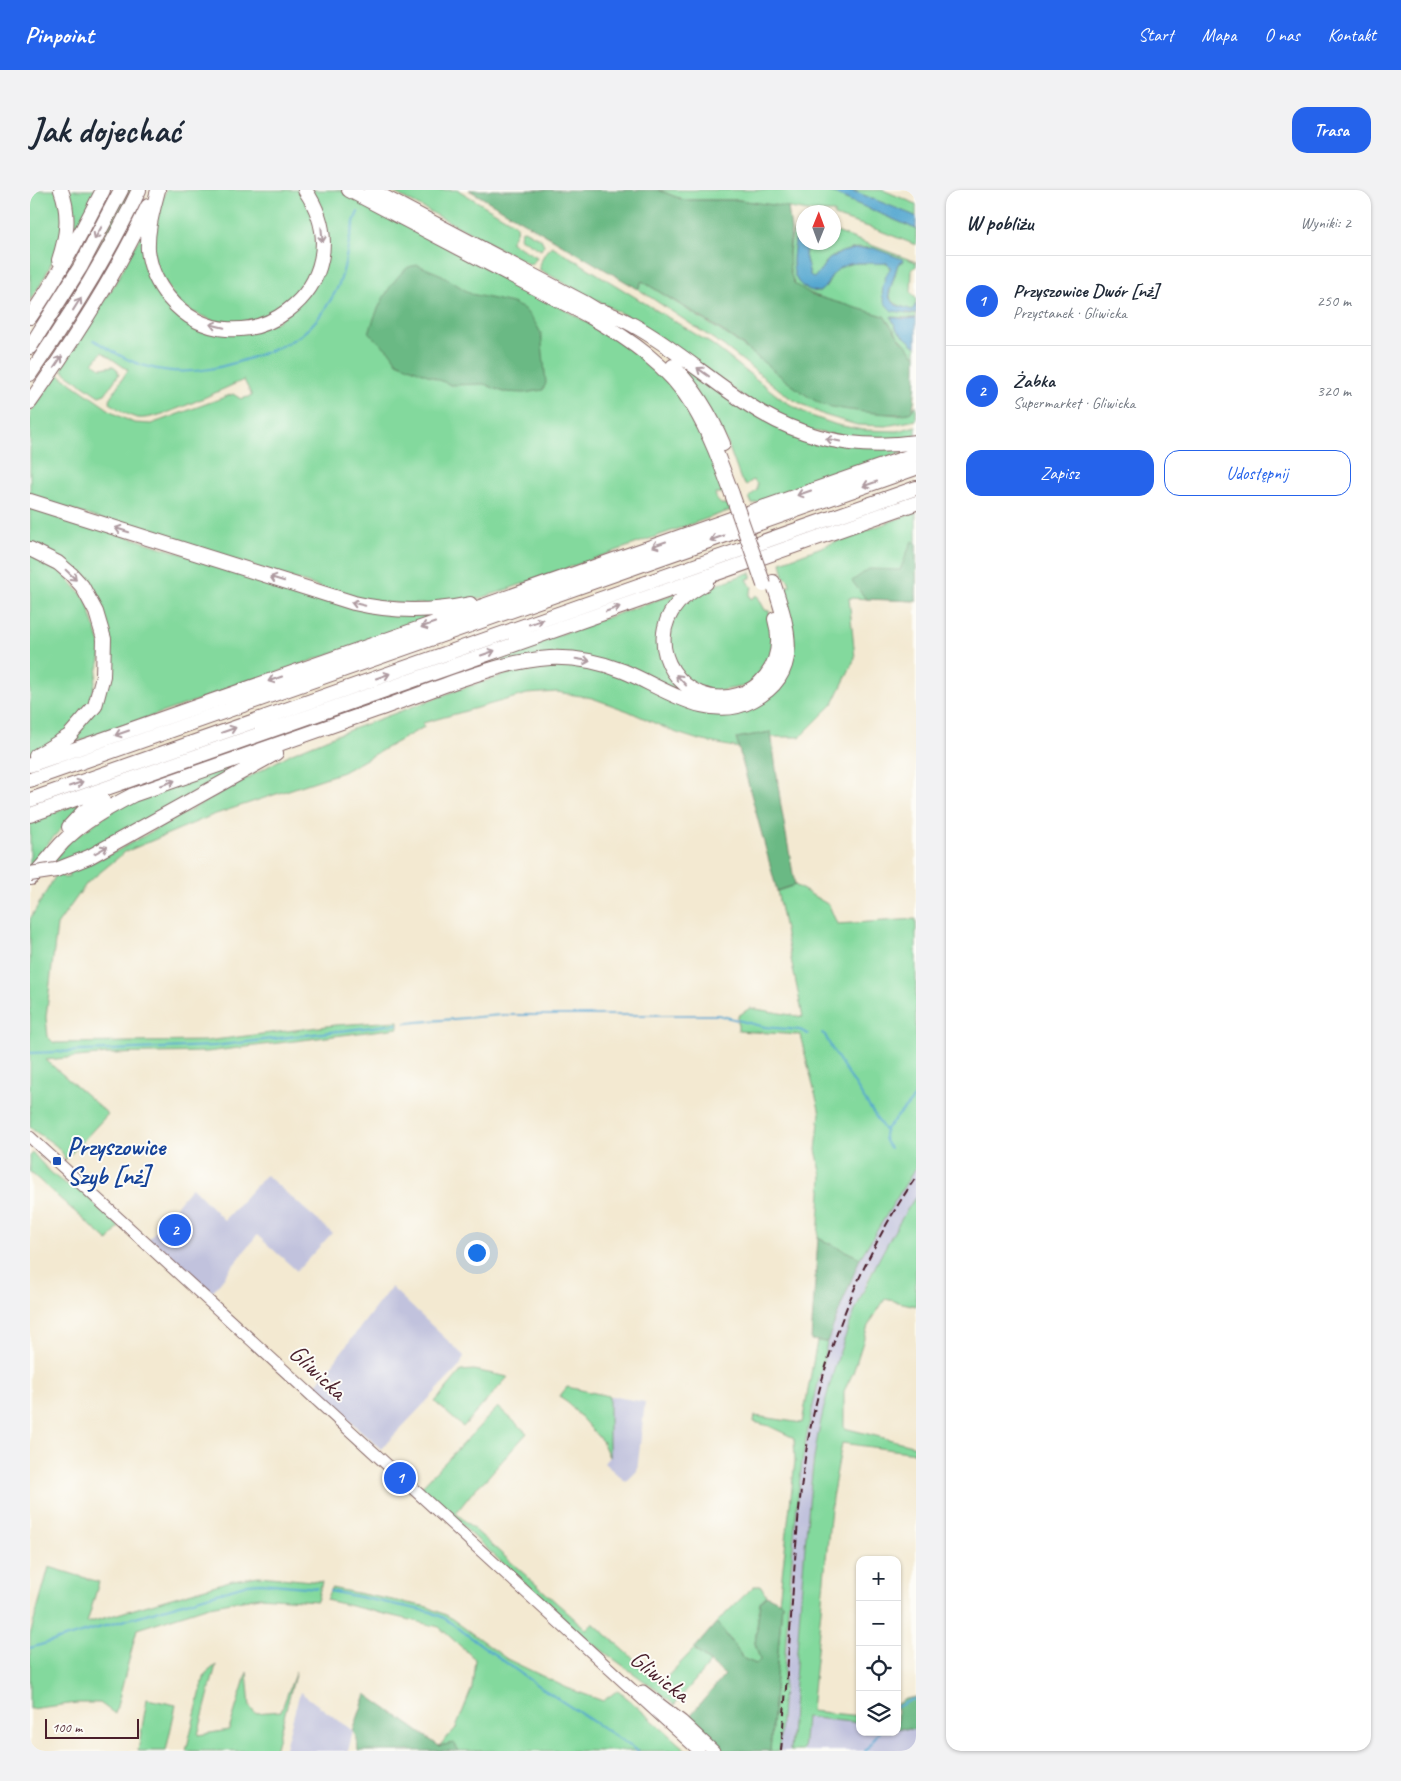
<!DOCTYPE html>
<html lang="pl">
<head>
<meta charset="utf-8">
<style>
  body { margin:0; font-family:Caveat,sans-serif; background:#f2f2f3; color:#1f2937 }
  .controls { position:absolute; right:15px; bottom:15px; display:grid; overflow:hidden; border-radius:10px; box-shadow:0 1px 4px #0004 }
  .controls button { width:45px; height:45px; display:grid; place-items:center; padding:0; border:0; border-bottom:1px solid #e0e1e3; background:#fff; color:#1f2937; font:25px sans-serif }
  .compass { position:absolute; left:766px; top:15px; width:45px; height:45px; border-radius:50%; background:#fff; box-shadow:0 1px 4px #0004; rotate:1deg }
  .scale { position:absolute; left:15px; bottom:12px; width:94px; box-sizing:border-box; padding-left:5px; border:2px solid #4a1f2b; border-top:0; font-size:14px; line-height:18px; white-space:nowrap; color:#4a1f2b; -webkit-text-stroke:4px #fdfcf7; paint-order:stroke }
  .you { position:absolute; left:446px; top:1062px; width:18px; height:18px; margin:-12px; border:4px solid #fff; border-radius:50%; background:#1a73e8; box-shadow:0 0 0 8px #1a73e833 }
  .badge { display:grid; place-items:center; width:32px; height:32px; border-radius:50%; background:#2563eb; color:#fff; font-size:16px; font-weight:700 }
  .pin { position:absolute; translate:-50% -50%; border:2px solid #fff; box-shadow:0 1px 5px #0006 }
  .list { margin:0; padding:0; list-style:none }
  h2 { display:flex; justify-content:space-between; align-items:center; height:65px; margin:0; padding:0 20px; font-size:21px }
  h2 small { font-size:16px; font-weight:400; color:#747a83 }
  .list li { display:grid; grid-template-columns:32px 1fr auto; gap:15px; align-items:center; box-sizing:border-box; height:90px; padding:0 20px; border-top:1px solid #e0e1e3 }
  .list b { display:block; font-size:19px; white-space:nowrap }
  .list p { margin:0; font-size:16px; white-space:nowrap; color:#747a83 }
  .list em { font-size:16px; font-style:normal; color:#747a83 }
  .actions { display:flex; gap:10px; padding:15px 20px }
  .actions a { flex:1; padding:11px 0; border:1px solid #2563eb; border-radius:15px; text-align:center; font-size:18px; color:#2563eb }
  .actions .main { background:#2563eb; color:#fff }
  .icon { flex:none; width:28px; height:28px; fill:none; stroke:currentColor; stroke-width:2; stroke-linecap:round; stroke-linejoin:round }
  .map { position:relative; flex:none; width:886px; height:1561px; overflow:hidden; border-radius:15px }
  header { display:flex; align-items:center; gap:30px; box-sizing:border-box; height:70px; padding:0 25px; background:#2563eb; color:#fff }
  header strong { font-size:24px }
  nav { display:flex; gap:28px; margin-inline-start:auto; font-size:18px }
  .intro { display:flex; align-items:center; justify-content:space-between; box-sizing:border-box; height:120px; padding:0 30px }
  h1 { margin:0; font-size:35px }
  .button { padding:12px 22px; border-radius:15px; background:#2563eb; color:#fff; font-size:18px; font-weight:700 }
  main { display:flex; gap:30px; padding:0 30px }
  aside { flex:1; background:#fff; border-radius:15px; box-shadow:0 1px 4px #0004 }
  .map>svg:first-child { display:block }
</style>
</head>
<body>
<header>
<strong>Pinpoint</strong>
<nav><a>Start</a><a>Mapa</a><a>O nas</a><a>Kontakt</a></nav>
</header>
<div class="intro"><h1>Jak dojechać</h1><a class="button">Trasa</a></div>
<main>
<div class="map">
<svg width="886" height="1561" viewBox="0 0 886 1561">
  <rect width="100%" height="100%" fill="#fdfcf7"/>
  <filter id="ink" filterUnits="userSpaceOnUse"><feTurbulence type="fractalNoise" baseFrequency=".02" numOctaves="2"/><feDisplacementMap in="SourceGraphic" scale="10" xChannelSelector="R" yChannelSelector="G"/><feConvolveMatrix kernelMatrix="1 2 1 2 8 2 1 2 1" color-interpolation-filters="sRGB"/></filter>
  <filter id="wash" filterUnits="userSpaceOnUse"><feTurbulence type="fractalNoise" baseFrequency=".0096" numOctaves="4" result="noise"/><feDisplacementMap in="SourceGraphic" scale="20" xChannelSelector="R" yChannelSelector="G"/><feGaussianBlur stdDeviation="1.12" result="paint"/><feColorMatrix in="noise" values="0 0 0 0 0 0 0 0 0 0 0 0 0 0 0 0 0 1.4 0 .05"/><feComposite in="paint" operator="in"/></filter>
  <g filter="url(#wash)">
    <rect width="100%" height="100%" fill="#f3e9d1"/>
    <!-- industrial -->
    <path fill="#c1c2dd" d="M886 977V1006L840 1085 828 1112 811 1158 789 1239 782 1278 769 1429 760 1561H749L765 1338 770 1288 783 1215 797 1152 830 1068Z
      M236 985 302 1043 267 1081 227 1045 180 1105 118 1050 162 997 194 1030Z
      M361 1097 434 1166 430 1176 351 1259 284 1198Z
      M579 1206 615 1212 607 1281 596 1292 574 1273 579 1267Z
      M270 1502 323 1541 318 1561H254Z
      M776 1527 830 1533V1542H867V1538L886 1540V1561H773Z"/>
    <!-- green -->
    <path fill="#83d99d" stroke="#667c64" d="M0 0H28C29 10 35 25 33 35 29 63 15 88 0 111Z
      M34 0H67L41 50Z
      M98 0H102L68 67 64 65Z
      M136 0H272L287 34V68L272 102 244 124 210 134 186 132 163 122 147 111 125 77 122 43 128 19Z
      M280 0H310L595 152 639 192 657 215 697 302 685 304 687 310 691 314H699L701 320 467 403 441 411 414 415 338 412 0 307V223L28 184 87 225 104 233 121 234 203 204 211 209 222 206 214 190C192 199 129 231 108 228 97 226 89 219 80 213L79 209 98 180 72 162 63 173 71 178 83 176 87 179 89 184 75 204 69 206 66 204 34 182 32 177 88 89 116 34 124 90 175 136 247 132 292 77Z
      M359 0H428L485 34C489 41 484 46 480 52L507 67 503 73 499 74Z
      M628 0H795L886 39V55L848 40 804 26V22H785L709 10H654Z
      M821 0H853L886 14V27Z
      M494 40 511 49 514 55 511 60 490 48 491 41Z
      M773 41V45L766 44C763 68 755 98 789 102 799 96 798 88 806 81 820 68 841 75 857 73L860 76V80L857 83 852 104 877 124H886V128L861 127 867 140 886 157V166L868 146 854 126C835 120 773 107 764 92 756 79 759 56 763 42Z
      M804 41 886 72V76L882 80 881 102 886 109 885 117 882 120C849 110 861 104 867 77L868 74 872 71C863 67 853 61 843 59 829 55 809 61 798 70 792 75 791 83 784 88L780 85 775 65 777 53 804 52Z
      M522 56 683 155 754 211 781 226 807 235 833 240 867 241 886 236V247L845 251 782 241 726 215 607 132 510 80C509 73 515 60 522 56Z
      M612 91 702 148 764 195 793 215 823 220 868 225 881 222 886 215V230L856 236 827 235 794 225 760 208 694 156 608 99Z
      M634 162 763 243 886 258 722 314 719 307 727 300V294L723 290 716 295 711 290 697 252 649 177Z
      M0 316 318 416 403 425 404 428 30 558 46 543 78 476 60 401 0 355Z
      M886 322V411L819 408 825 468 803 514 770 547H741V542L707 548 709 558 669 550 644 542 598 521 562 508 527 502 497 504 393 533 394 537 313 582 183 625 95 662 57 693 27 735 16 827 18 847 24 853 176 851 305 835 368 831V838L177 862 78 864 16 870 78 924 35 970C32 954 11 948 0 937V729L26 685 30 684 34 688 39 687 38 683 85 662 262 563 301 547 430 499 484 482 510 475 540 473 576 479 691 523 764 455 762 433 751 397 760 396 759 391 754 386 751 372Z
      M0 363 24 374 56 409 72 460 61 511 41 540 0 565Z
      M721 382V388L717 389 722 398 719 405 721 409 727 405 735 420 739 421 744 440V453L737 478 717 496 683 502 656 489 640 466V437L652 414 680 397Z
      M649 402 630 440 659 504 530 465 249 548 292 529Z
      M239 560 55 665 17 677 40 651 91 615Z
      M71 605C42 628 18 646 2 680H0V631Z
      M765 695 799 715 807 734 886 729V977L830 1068 788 1048 792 986 786 960 790 923 770 845 708 841V826L720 818 773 827 747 701Z
      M3 963C15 977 31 996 50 999L89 1037 78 1051 0 982V966Z
      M886 1006V1116L855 1109 838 1136 823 1183 814 1201V1238L886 1256V1263L812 1253 802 1308 781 1521 830 1526V1533L776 1527 773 1561H760C765 1493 769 1425 775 1356 779 1317 781 1278 789 1240 806 1156 839 1077 886 1006Z
      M787 1151 797 1152C788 1198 775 1243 770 1289 759 1379 755 1471 749 1561H740L752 1413 749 1412 765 1271 764 1248 739 1236 724 1232 725 1226 772 1233Z
      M444 1180 478 1187 433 1237 405 1212 431 1181Z
      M537 1197 579 1206V1267L572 1251 538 1213 529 1207Z
      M468 1217 497 1243 456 1289 445 1299 426 1323 556 1439 563 1433 628 1490 633 1491 664 1459 680 1473 644 1515 628 1501 545 1441 391 1297Z
      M19 1377 69 1392 57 1433 203 1390 229 1386 292 1392 287 1411 229 1407 179 1416 107 1439 85 1524 70 1513H47L0 1519V1445Z
      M724 1396H731L736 1405 730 1413 725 1453 730 1470 726 1474 714 1469 687 1432Z
      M301 1398 398 1417 418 1426 477 1469 537 1498 573 1511 588 1500 657 1561H429L424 1553 409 1556 426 1538 442 1498 445 1469 409 1437 296 1410Z
      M186 1475 168 1545 199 1540 217 1482 220 1517 225 1523 251 1521 266 1481 245 1561H156L175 1484Z
      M117 1509 146 1515 136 1561H108Z"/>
    <!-- forest -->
    <path fill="#6ab984" stroke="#5a6c58" d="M439 0H628L654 10H709L758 17 761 40 759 62 760 82 764 93 782 105 854 126 868 146 886 166C886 177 886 216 881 222 871 228 802 219 791 214 759 197 732 169 703 148 674 128 642 110 612 91L608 99Z
      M388 75 412 85 441 104 482 113 494 119 504 131 511 143 516 193 513 200 494 203 473 202 454 194 421 195 367 172 361 163 339 143C345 122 359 92 377 78 380 76 384 76 388 75Z
      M882 351 886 353V411L836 409 822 391 839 379 870 380Z
      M741 542 751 616 765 695 747 701 706 548Z
      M788 1048 830 1068 797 1152 781 1150Z
      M736 1405 752 1413 740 1561H693L658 1528 695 1485 664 1459 687 1432 714 1469 726 1474 730 1470 725 1453 730 1413Z
      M336 1504 409 1556 424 1553 429 1561H328L327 1549 323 1541Z
      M886 1507V1540L867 1538V1514L875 1509Z"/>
    <!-- water -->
    <path fill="#55a7d0" stroke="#50637e" d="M795 0H821L883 25 886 27V39Z
      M766 44H773L774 52 777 53 775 65 780 85 784 88 799 69 812 62 824 59 843 58 872 69 873 71 868 74 859 103 860 109 866 115 882 120 886 114V124L862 121C859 118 856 115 854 111 850 103 854 86 860 79V76L857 73C841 75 820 68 806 81 798 88 799 96 789 102 755 98 763 68 766 44Z
      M861 127 875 129 886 128V157L867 140Z"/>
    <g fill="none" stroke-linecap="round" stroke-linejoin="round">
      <!-- stream -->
      <path stroke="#55a7d0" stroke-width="2" d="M64 150C82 161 99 172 119 177 159 188 197 177 234 163 247 158 261 153 272 144 285 134 295 120 303 106 319 80 315 49 328 22
        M376 833 471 825H688L735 837 770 840 778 844
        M792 843 795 845 802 859 855 941
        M0 863 184 856 367 834
        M860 958C854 951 852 947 856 939L886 906
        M300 1401 401 1422 414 1428 504 1493 608 1561
        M0 1458 218 1394 230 1393 287 1398
        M867 1517 881 1510 886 1509
        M835 1561 849 1542"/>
    </g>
  </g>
  <g filter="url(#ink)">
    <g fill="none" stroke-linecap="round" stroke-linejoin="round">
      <!-- primary casing -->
      <g stroke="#856665" stroke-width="13">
        <path id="primary" d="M0 947 669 1561
          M613 1501 652 1531 684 1561"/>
      </g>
      <!-- highway casing -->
      <g stroke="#856665" stroke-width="16">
        <path id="highway" d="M128 0C123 20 117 39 118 60 120 78 128 95 139 108 208 190 341 96 275 0
          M319 0 559 126C599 149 639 176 663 216 680 244 691 274 702 304
          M341 0 555 113 578 127
          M29 70C37 46 40 24 31 0
          M572 121C582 125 593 129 603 135 649 160 687 197 732 223 779 250 832 260 886 252
          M0 127C28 87 51 43 73 0
          M0 157 51 76 91 0
          M643 176C665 199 681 225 693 254
          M0 184C41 125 78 65 109 0
          M0 212C44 150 86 85 118 16
          M0 311 324 413C362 422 401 422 440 414
          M0 359 28 373 41 384 52 396 66 422 74 449 73 486 65 516 39 546 6 566
          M676 393C666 399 656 404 648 413 610 456 653 521 708 505 719 502 729 495 736 486 749 469 751 450 745 429
          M0 575 886 264
          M0 590 886 278
          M0 610 886 298
          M0 625 886 313
          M39 637 53 622 73 611
          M26 680 59 667 246 563
          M1 688C12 677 22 664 32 653 52 632 78 618 103 605 184 577 265 549 346 520 375 510 403 499 432 489 461 479 489 470 520 468 545 467 570 472 593 481 633 497 679 534 723 510 775 483 757 435 743 392"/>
      </g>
      <!-- primary -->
      <use href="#primary" stroke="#fff" stroke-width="11"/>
      <!-- highway -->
      <use href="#highway" stroke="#fff" stroke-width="14"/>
      <!-- rail -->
      <path stroke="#4a1f2b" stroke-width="2" stroke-dasharray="8 4" stroke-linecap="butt" d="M751 1561C756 1502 760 1443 764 1383 768 1331 771 1278 783 1226 802 1141 837 1059 886 987"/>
      <!-- highway-bridge casing -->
      <g stroke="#856665" stroke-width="16" stroke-linecap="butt">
        <path id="highway-bridge" d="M702 304 734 395
          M0 684 26 680"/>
      </g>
      <!-- highway-bridge -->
      <use href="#highway-bridge" stroke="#fff" stroke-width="14"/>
    </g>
    <!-- one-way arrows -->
    <defs><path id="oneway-shaft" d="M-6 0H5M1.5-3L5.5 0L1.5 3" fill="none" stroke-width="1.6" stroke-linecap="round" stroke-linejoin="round" transform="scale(1.25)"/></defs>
    <g stroke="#ae9aa0">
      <use href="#oneway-shaft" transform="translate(68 43) rotate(119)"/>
      <use href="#oneway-shaft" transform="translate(292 45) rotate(85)"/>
      <use href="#oneway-shaft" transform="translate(47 114) rotate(-58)"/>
      <use href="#oneway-shaft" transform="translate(187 136) rotate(-167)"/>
      <use href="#oneway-shaft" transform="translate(28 172) rotate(-56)"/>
      <use href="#oneway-shaft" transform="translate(673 182) rotate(-144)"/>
      <use href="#oneway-shaft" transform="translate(803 250) rotate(-169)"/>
      <use href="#oneway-shaft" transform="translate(840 294) rotate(161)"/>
      <use href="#oneway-shaft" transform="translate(774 303) rotate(161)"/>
      <use href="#oneway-shaft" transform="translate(92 340) rotate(-163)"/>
      <use href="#oneway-shaft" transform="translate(687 348) rotate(161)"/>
      <use href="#oneway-shaft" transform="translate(629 354) rotate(161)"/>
      <use href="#oneway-shaft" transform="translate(41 385) rotate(44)"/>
      <use href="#oneway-shaft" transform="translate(247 389) rotate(-163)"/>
      <use href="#oneway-shaft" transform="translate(328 414) rotate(-167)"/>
      <use href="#oneway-shaft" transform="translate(583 419) rotate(-19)"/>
      <use href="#oneway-shaft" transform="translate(506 432) rotate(-19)"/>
      <use href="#oneway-shaft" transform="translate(398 435) rotate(161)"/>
      <use href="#oneway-shaft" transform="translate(458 463) rotate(-19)"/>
      <use href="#oneway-shaft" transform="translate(553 470) rotate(9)"/>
      <use href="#oneway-shaft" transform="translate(353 486) rotate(-19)"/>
      <use href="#oneway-shaft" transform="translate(245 489) rotate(161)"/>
      <use href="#oneway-shaft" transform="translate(651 490) rotate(-133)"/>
      <use href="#oneway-shaft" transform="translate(199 540) rotate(-19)"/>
      <use href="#oneway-shaft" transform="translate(92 543) rotate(161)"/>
      <use href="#oneway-shaft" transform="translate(138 593) rotate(-19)"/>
      <use href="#oneway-shaft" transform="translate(46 594) rotate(-19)"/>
      <use href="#oneway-shaft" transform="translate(71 660) rotate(-29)"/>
    </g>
  </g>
  <!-- markers -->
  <rect fill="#1a4fb4" stroke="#fdfcf7" stroke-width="2" x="22" y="966" width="10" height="10" rx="2.5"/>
  <g text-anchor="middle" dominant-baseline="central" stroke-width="4" stroke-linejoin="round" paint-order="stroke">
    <!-- transit labels -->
    <g font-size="25" font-weight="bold" fill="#164399" stroke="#fdfcf7" text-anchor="start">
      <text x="37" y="957">Przyszowice<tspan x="37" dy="29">Szyb [nż]</tspan></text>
    </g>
    <!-- street labels -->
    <g font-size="25" fill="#4a1f2b" stroke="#fdfcf7">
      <text transform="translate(288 1182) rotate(43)">Gliwicka</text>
      <text transform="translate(630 1486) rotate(38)">Gliwicka</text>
    </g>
  </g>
</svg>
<div class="controls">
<button>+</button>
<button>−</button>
<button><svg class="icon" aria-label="locate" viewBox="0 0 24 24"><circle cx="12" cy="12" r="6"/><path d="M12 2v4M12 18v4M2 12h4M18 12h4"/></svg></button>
<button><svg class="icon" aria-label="layers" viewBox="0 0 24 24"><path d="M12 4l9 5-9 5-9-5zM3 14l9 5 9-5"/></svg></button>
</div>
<svg class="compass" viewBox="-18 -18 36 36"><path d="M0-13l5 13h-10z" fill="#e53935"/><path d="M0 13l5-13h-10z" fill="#747a83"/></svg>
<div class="scale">100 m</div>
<div class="you"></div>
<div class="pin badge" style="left:370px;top:1288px">1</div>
<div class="pin badge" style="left:145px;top:1040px">2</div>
</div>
<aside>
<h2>W pobliżu<small>Wyniki: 2</small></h2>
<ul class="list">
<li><span class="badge">1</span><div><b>Przyszowice Dwór [nż]</b><p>Przystanek · Gliwicka</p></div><em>250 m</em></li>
<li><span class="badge">2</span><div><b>Żabka</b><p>Supermarket · Gliwicka</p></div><em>320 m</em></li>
</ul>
<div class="actions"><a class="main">Zapisz</a><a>Udostępnij</a></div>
</aside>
</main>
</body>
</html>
